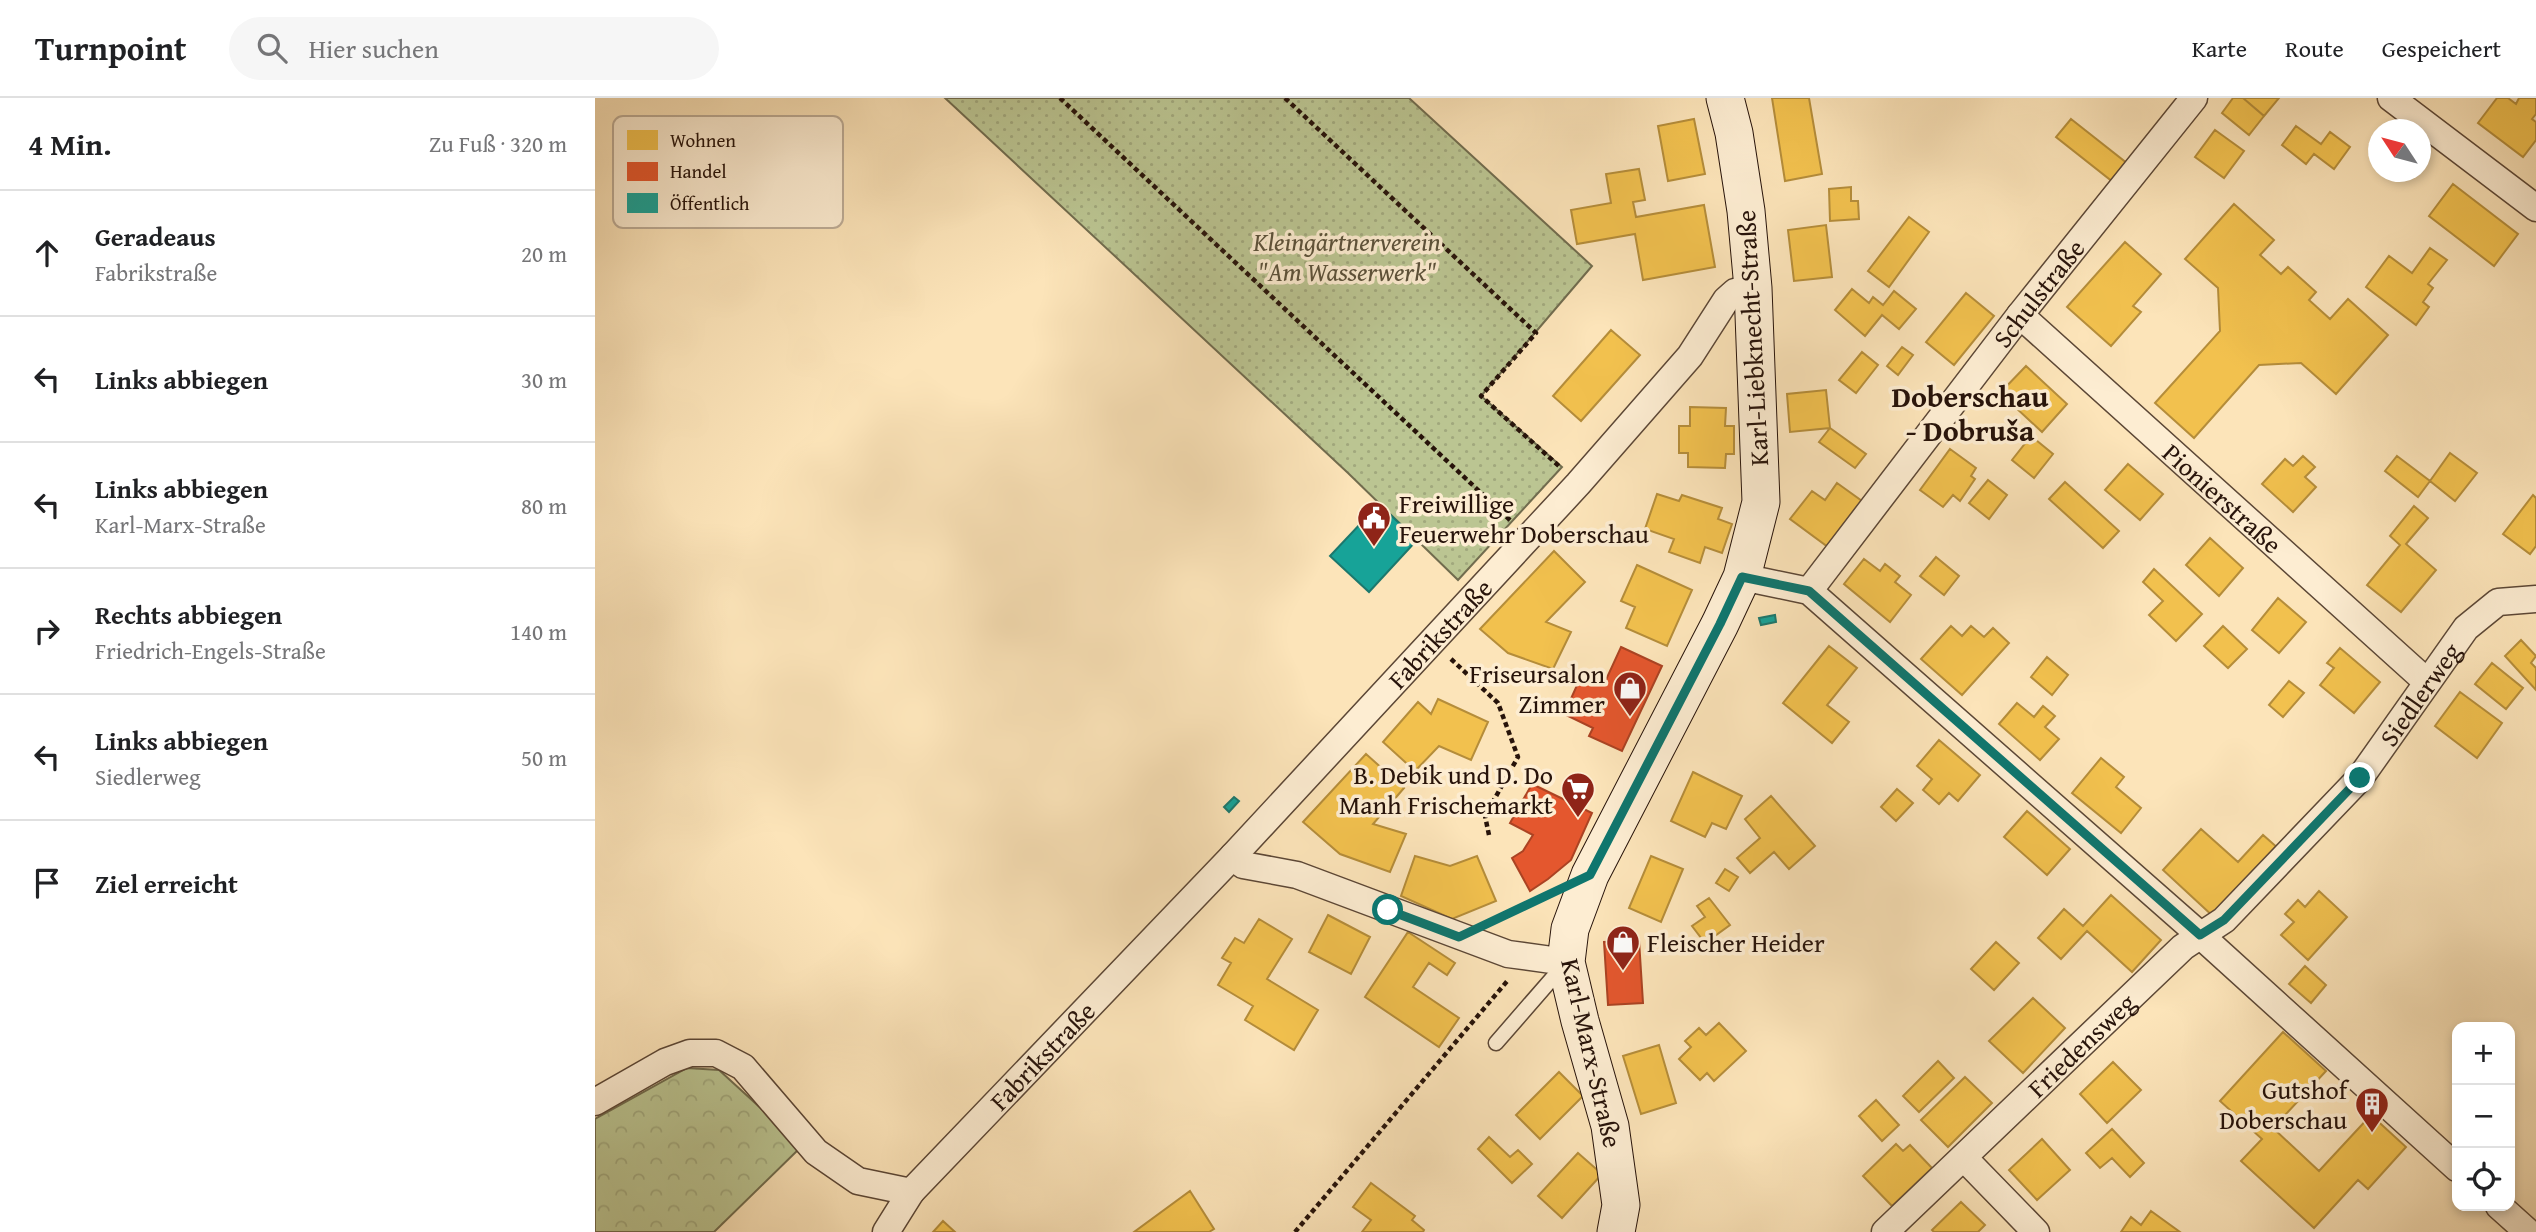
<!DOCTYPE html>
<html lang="de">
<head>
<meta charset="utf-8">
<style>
  body { margin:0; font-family:"Gentium Book Plus",serif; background:#f6f6f6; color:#202124 }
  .controls { position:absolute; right:21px; bottom:21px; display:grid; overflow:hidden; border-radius:14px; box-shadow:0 4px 10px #0003 }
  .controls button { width:63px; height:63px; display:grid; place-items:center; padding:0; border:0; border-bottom:2px solid #e0e0e0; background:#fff; color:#202124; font:35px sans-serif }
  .compass { position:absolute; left:1773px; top:21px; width:63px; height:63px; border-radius:50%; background:#fff; box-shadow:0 4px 10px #0003; rotate:306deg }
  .stop { position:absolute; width:21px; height:21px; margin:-16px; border:5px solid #0f766e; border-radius:50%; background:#fff }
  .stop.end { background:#0f766e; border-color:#fff; box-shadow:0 2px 7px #0008 }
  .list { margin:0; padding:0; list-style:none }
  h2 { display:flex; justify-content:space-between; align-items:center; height:91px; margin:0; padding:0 28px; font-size:30px }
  h2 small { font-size:23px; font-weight:400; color:#757577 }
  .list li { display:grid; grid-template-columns:46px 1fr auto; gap:21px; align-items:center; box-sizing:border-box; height:126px; padding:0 28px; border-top:2px solid #e0e0e0 }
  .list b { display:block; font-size:26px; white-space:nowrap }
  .list p { margin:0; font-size:23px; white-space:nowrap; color:#757577 }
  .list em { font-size:23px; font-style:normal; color:#757577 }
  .icon { flex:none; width:38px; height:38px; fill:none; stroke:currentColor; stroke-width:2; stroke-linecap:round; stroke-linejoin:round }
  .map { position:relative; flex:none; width:1941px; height:1134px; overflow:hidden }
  header { display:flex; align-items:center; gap:42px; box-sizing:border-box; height:98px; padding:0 35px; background:#fff; border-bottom:2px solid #e0e0e0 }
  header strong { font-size:33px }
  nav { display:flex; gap:38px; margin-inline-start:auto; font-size:24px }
  .search { width:490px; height:63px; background:#f6f6f6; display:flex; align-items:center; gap:18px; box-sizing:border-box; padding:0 24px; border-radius:38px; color:#757577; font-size:26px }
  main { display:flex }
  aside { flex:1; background:#fff }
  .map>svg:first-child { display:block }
</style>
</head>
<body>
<header>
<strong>Turnpoint</strong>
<div class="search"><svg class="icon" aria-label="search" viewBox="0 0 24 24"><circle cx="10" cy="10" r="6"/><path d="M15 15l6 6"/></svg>Hier suchen</div>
<nav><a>Karte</a><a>Route</a><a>Gespeichert</a></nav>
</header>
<main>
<aside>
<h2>4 Min.<small>Zu Fuß · 320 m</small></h2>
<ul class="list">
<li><svg class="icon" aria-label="ahead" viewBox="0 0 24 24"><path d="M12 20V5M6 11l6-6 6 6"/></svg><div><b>Geradeaus</b><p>Fabrikstraße</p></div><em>20 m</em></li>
<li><svg class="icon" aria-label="left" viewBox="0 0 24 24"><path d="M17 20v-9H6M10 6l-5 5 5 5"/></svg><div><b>Links abbiegen</b></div><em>30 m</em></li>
<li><svg class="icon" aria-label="left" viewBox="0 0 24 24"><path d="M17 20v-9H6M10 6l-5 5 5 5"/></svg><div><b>Links abbiegen</b><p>Karl-Marx-Straße</p></div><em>80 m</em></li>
<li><svg class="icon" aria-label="right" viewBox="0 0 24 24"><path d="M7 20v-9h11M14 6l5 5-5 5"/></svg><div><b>Rechts abbiegen</b><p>Friedrich-Engels-Straße</p></div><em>140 m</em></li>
<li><svg class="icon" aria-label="left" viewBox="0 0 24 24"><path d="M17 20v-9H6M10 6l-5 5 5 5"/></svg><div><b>Links abbiegen</b><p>Siedlerweg</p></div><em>50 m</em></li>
<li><svg class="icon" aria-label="arrive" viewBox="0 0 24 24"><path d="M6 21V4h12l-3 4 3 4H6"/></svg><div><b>Ziel erreicht</b></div></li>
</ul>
</aside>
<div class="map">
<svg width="1941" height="1134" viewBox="0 0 1941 1134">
  <defs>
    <pattern id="forest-crowns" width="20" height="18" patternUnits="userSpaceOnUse" patternTransform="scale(1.75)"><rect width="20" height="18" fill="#bbc592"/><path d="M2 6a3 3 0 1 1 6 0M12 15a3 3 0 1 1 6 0" fill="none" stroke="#a1a87d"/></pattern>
    <pattern id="garden-dots" width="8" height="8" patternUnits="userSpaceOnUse" patternTransform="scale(1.75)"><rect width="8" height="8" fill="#bbc592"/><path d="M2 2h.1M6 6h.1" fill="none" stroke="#a1a87d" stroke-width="1.8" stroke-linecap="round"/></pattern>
  </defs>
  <rect width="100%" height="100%" fill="#fce4b9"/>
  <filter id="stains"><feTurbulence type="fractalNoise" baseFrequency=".00286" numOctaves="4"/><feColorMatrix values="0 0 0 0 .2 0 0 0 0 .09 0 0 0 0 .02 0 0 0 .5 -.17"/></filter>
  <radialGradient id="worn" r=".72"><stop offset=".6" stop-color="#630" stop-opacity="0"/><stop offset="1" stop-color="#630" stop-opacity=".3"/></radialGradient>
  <!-- forest -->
  <path fill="url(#forest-crowns)" stroke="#716c4e" stroke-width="2" d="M92 970 124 972 207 1048 119 1134H0V1021Z"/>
  <!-- garden -->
  <path fill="url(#garden-dots)" stroke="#716c4e" stroke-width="2" d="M350 0H814L997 168 886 298 967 369 863 482 753 375Z"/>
  <!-- homes -->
  <path fill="#f2c14e" stroke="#b58d3a" stroke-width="2" d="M1177 0H1214L1227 76 1190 83Z
    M1638 0H1648L1669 18 1654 37 1627 15Z
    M1648 0H1684L1669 18Z
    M1902 0H1913L1921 6 1924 0H1941V16L1937 21 1941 24V42L1928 59 1883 25Z
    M1099 21 1110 76 1073 83 1063 28Z
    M1476 21 1533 66 1518 84 1461 39Z
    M1701 28 1726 46 1735 34 1755 49 1739 71 1719 56 1711 66 1687 47Z
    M1620 32 1649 53 1629 80 1600 59Z
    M1044 71 1050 102 1038 104 1041 119 1109 107 1120 169 1048 182 1040 136 982 146 976 112 1016 105 1011 76Z
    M1858 86 1923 136 1899 168 1834 118Z
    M1256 89V103H1263L1264 121 1235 123 1234 91Z
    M1639 106 1679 142 1665 157 1686 176 1693 169 1721 194 1714 202 1735 221 1753 201 1793 237 1741 296 1706 265 1664 267 1599 340 1560 305 1625 233 1623 190 1590 161Z
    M1314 119 1334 134 1294 189 1273 173Z
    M1231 127 1237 179 1199 183 1193 132Z
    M1530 144 1566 176 1538 208 1546 214 1516 248 1472 209Z
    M1835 150 1852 162 1833 186 1838 190 1828 204 1834 209 1821 227 1771 189 1794 158 1817 175Z
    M1257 191 1274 205 1278 199 1288 207 1299 193 1321 211 1304 231 1287 217 1270 238 1240 212Z
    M1371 195 1399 218 1359 267 1331 244Z
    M1016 232 1045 257 986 323 958 298Z
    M1307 249 1318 257 1303 277 1292 268Z
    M1267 254 1283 267 1261 295 1244 282Z
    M1431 268 1472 306 1447 334 1405 295Z
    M1231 292 1235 330 1195 334 1192 296Z
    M1095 309 1131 310 1130 328H1139V356H1131L1130 370 1093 369V355H1084V328H1095Z
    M1235 330 1271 356 1260 370 1224 344Z
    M1436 338 1458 356 1439 380 1417 362Z
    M1355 351 1381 370 1376 378 1380 381 1365 403 1358 397 1348 409 1325 392Z
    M1855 355 1882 375 1860 403 1835 383Z
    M1708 358 1720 369 1710 379 1721 389 1698 414 1667 386 1690 361 1698 368Z
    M1802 358 1835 383 1823 399 1790 373Z
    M1533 366 1568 396 1545 422 1510 392Z
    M1393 382 1412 397 1394 421 1374 405Z
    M1470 384 1524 433 1508 450 1454 401Z
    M1242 385 1267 403 1233 449 1195 421 1217 393 1230 402Z
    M1062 396 1084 403 1087 397 1127 410 1123 421 1137 426 1127 455 1110 449 1105 465 1074 454 1079 441 1050 431Z
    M1938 397 1941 400V448L1935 456 1908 436Z
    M1819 408 1833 420 1811 446 1841 472 1806 514 1772 487 1805 447 1795 438Z
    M1615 440 1648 470 1624 498 1591 467Z
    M959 453 990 484 951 524 976 534 958 571 913 555 885 531Z
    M1341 459 1364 478 1349 497 1325 478Z
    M1269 461 1285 473 1290 466 1305 478 1300 484 1316 497 1295 524 1249 486Z
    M1042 467 1097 492 1072 548 1031 530 1040 509 1026 503Z
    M1559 471 1607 516 1581 543 1554 517 1568 503 1548 484Z
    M1683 500 1711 524 1684 555 1657 532Z
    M1356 528 1367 538 1376 528 1389 539 1398 530 1414 545 1367 597 1326 561Z
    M1628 528 1652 551 1633 570 1609 548Z
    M1926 542 1941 558 1936 565 1941 570V592L1910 558Z
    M1234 548 1262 570 1232 607 1254 624 1237 645 1188 605Z
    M1745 550 1785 584 1759 615 1725 587 1739 570 1732 565Z
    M1452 559 1473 577 1457 597 1436 579Z
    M1897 565 1928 590 1911 611 1880 586Z
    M1694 583 1709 595 1688 619 1674 607Z
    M1865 594 1907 625 1882 660 1840 628Z
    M843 601 893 624 876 662 844 648 820 673 788 644 823 604 836 616Z
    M1422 605 1439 619 1448 608 1460 618 1450 629 1464 641 1445 662 1404 626Z
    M1344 642 1385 677 1363 703 1354 695 1344 706 1328 692 1337 681 1322 668Z
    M771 656 809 690 778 726 811 736 795 774 745 756 708 724Z
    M1506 660 1529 679 1521 689 1546 710 1526 735 1477 695Z
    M1098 674 1147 698 1131 731 1117 725 1110 739 1076 723Z
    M1302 691 1318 705 1301 723 1286 709Z
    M1176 698 1220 748 1194 771 1179 754 1155 775 1142 760 1165 740 1150 721Z
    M1432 713 1475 751 1452 777 1409 739Z
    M1606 731 1643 764 1668 737 1684 751 1620 820 1568 772Z
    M820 758 855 768 882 758 901 803 857 821 806 798Z
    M1056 758 1088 771 1066 824 1034 810Z
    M1130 771 1143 779 1134 793 1121 785Z
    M1724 793 1752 819 1713 862 1686 837 1699 824 1690 816 1703 802 1710 809Z
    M1516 797 1566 842 1537 874 1492 833 1466 861 1443 840 1469 811 1488 828Z
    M1114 800 1135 827 1110 845 1097 828 1110 819 1102 808Z
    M733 817 775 839 756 876 714 854Z
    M664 821 697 841 672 881 723 912 699 952 650 922 658 908 623 887 636 865 627 860 640 840 649 845Z
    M813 834 860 865 852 877 834 865 818 889 864 920 844 949 770 899Z
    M1401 844 1424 865 1399 892 1376 871Z
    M1710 868 1731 887 1716 905 1694 886Z
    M1438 900 1470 930 1428 975 1394 943Z
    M1124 925 1151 953 1119 983 1112 975 1105 982 1084 961 1096 949 1090 943 1104 930 1111 937Z
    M1688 934 1731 973 1678 1030 1724 1073 1776 1017 1811 1049 1773 1091 1763 1082 1719 1130 1646 1063 1667 1041 1625 1003Z
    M1064 947 1081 1005 1046 1016 1028 958Z
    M1343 963 1359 980 1324 1014 1308 998Z
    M1518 964 1546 992 1512 1025 1485 996Z
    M964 974 988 998 945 1041 921 1017Z
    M1370 979 1397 1005 1353 1049 1326 1022Z
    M1281 1002 1304 1027 1287 1043 1264 1018Z
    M1517 1031 1549 1065 1535 1079 1517 1060 1505 1070 1491 1055Z
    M894 1039 915 1059 923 1052 937 1066 917 1085 883 1051Z
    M1447 1041 1475 1072 1442 1102 1414 1072Z
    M1301 1046 1308 1053 1315 1047 1337 1070 1297 1108 1268 1078Z
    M983 1055 1007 1076 967 1120 943 1098Z
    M776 1085 820 1118 817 1122 829 1132 828 1134H767L776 1122 758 1109Z
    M595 1093 619 1131 614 1134H539Z
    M1366 1104 1390 1127 1383 1134H1339L1337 1132Z
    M1556 1113 1585 1134H1526L1536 1119 1546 1127Z
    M348 1123 360 1134H338Z"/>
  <!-- shops -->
  <path fill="#e4572e" stroke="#ab4323" stroke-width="2" d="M1026 549 1067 568 1027 653 994 638 998 630 969 616 988 574 1010 584Z
    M937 686 997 715 976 762 953 781 935 793 917 760 928 753 938 737 915 725Z
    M1044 842 1048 905 1013 907 1009 844Z"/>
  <!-- public -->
  <path fill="#17a398" stroke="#1c786d" stroke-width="2" d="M784 406 822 442 774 494 735 458Z
    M1180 517 1181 524 1166 527 1164 520Z
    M639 699 644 703 634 714 629 709Z"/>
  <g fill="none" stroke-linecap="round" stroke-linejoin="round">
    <!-- lane casing -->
    <g stroke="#5c4736" stroke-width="17">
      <path id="lane" d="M901 945 968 868"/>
    </g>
    <!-- street casing -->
    <g stroke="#5c4736" stroke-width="29">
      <g id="street">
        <path d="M1796 0 1941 110"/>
        <path id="s1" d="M1425 217 1831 583"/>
        <path d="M1147 479 1214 493 1605 837 1862 1070"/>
        <path id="s2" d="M1214 493 1425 217 1599 0"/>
        <path d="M638 758 648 767 702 777 913 856 971 864"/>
        <path id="s3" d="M0 1004 70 964 95 955H121L148 969 221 1054 263 1083 316 1094 638 758 983 386 1095 258 1131 202 1140 194 1158 190"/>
        <path d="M1369 1060 1441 1134"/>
        <path d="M1904 1108 1933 1134"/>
        <path d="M291 1134 316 1094"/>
        <path id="s4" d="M1290 1134 1588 849 1629 822 1765 680 1871 530 1903 504 1941 501"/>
      </g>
    </g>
    <!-- secondary casing -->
    <g stroke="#27130a" stroke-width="39">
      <path id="secondary" d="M1021 1134 1026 1107 1015 1028 985 923 971 864 975 831 995 777 1125 526 1147 479 1166 404 1158 190 1151 113 1139 35 1130 0"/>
    </g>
    <!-- path -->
    <path stroke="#27130a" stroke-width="4.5" stroke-dasharray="5 3.5" stroke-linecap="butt" d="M465 0 916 423
      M690 0 941 235 886 298 965 369
      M856 561 903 605 923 659 890 718 894 737
      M901 822 953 797
      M700 1134 914 881"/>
    <!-- lane -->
    <use href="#lane" stroke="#fdedd2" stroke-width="14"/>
    <!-- street -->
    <use href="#street" stroke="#fdedd2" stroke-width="26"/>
    <!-- secondary -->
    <use href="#secondary" stroke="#fdedd2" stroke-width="37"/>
  </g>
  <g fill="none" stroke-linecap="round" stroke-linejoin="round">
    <!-- route -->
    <path stroke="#0f766e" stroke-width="9" d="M793 812 864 839 995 777 1125 526 1147 479 1214 493 1605 837 1629 822 1765 680"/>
  </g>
  <!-- icons -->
  <defs>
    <g id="civic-pin" transform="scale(1.75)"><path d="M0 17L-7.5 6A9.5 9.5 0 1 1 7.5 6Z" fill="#8f2418" stroke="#fdedd2"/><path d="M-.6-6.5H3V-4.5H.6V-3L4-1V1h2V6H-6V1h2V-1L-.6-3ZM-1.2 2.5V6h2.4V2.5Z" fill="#fff"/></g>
    <g id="shop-pin" transform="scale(1.75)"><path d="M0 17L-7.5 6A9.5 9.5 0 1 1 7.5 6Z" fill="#8f2418" stroke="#fdedd2"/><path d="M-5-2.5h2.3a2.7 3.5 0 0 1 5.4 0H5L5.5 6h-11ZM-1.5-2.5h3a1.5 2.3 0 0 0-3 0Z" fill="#fff"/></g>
    <g id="supermarket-pin" transform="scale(1.75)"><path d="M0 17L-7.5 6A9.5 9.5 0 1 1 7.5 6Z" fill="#8f2418" stroke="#fdedd2"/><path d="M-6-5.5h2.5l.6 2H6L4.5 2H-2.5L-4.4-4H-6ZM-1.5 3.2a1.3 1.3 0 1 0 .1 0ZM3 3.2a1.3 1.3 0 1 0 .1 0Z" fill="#fff"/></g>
    <g id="building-pin" transform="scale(1.75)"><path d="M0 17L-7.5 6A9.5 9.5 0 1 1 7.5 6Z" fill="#8f2418" stroke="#fdedd2"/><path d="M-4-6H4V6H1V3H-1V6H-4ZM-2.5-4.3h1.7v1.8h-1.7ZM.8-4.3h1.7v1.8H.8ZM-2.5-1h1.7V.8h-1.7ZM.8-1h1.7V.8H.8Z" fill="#fff"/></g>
  </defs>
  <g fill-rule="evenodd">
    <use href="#civic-pin" x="779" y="420"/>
    <use href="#shop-pin" x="1035" y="590"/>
    <use href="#supermarket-pin" x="983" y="691"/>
    <use href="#shop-pin" x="1028" y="844"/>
    <use href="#building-pin" x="1777" y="1006"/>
  </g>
  <g text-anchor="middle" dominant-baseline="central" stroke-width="7" stroke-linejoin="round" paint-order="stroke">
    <!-- park labels -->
    <g font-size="26" font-style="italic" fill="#5b513a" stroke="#fdedd2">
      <text x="752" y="143">Kleingärtnerverein<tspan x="752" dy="30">"Am Wasserwerk"</tspan></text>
    </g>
    <!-- street labels -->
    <g font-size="26" fill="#27130a" stroke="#fdedd2">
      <text stroke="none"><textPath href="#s2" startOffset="376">Schulstraße</textPath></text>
      <text transform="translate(1157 240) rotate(-93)">Karl-Liebknecht-Straße</text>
      <text stroke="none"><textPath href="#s1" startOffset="273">Pionierstraße</textPath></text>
      <text stroke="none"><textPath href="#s3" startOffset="1150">Fabrikstraße</textPath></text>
      <text stroke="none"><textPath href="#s4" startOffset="761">Siedlerweg</textPath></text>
      <text stroke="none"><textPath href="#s4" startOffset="271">Friedensweg</textPath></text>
      <text transform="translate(997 955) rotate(77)">Karl-Marx-Straße</text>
      <text stroke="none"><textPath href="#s3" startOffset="570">Fabrikstraße</textPath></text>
    </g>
    <!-- poi labels -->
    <g font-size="26" fill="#27130a" stroke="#fdedd2" text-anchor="end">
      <text x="804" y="405" text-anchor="start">Freiwillige<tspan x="804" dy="30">Feuerwehr Doberschau</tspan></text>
      <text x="1010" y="575">Friseursalon<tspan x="1010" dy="30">Zimmer</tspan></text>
      <text x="958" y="676">B. Debik und D. Do<tspan x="958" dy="30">Manh Frischemarkt</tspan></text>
      <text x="1052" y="844" text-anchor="start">Fleischer Heider</text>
      <text x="1752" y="991">Gutshof<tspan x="1752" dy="30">Doberschau</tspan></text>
    </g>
    <!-- quarter labels -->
    <g font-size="30" font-weight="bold" fill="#27130a" stroke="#fdedd2">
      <text x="1375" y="298">Doberschau<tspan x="1375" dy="34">- Dobruša</tspan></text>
    </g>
  </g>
  <!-- legend -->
  <rect x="18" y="18" width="230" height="112" rx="10" fill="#fdedd2" stroke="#bdac96" stroke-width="2"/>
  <rect x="32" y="32" width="31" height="20" fill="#f2c14e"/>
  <rect x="32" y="64" width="31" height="19" fill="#e4572e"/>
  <rect x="32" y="95" width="31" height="20" fill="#17a398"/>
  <g font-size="19" fill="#27130a">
    <text x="75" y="49">Wohnen</text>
    <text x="75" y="80">Handel</text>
    <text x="75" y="112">Öffentlich</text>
  </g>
  <rect width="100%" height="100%" filter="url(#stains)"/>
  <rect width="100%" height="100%" fill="url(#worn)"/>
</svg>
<div class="controls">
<button>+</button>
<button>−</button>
<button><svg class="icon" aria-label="locate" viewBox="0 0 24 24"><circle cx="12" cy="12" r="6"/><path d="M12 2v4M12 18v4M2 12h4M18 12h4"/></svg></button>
</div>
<svg class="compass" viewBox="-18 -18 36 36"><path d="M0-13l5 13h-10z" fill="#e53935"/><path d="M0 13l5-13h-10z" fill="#757577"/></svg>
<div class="stop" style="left:793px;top:812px"></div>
<div class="stop end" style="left:1765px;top:680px"></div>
</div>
</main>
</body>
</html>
